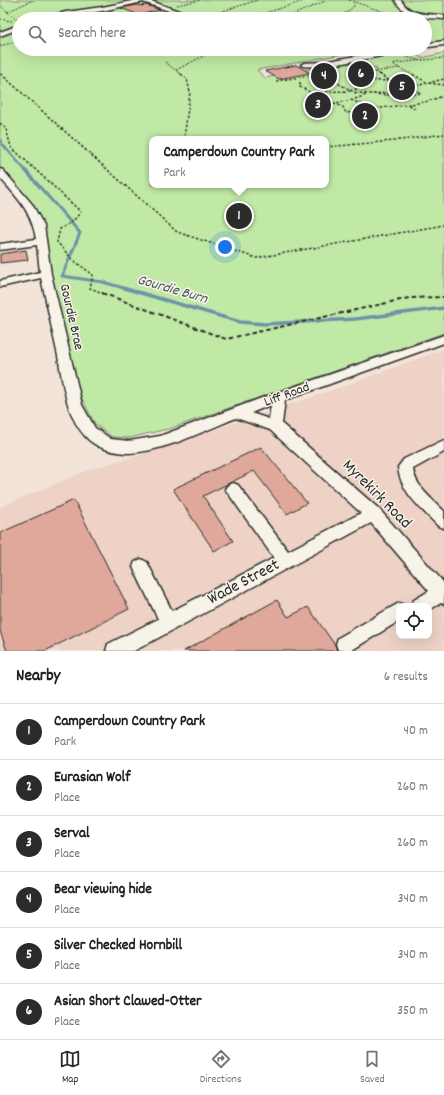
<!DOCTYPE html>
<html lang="en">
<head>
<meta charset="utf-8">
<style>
  body { margin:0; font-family:Dekko,sans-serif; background:#f6f6f6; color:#202124 }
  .controls { position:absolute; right:12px; bottom:12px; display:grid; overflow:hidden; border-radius:8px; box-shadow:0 4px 16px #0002 }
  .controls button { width:36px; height:36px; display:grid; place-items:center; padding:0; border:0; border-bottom:1px solid #e0e0e0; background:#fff; color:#202124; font:20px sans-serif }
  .you { position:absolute; left:225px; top:247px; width:14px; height:14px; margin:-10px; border:3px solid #fff; border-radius:50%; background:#1a73e8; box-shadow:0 0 0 6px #1a73e833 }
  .badge { display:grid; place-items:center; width:26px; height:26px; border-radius:50%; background:#2b2b2b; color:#fff; font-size:13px; font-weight:700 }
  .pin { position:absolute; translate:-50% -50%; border:2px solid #fff; box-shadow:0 1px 4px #0006 }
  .popup { position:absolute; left:149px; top:136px; width:180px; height:52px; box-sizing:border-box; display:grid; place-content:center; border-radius:8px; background:#fff; filter:drop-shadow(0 1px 3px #0005); font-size:13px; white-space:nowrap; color:#757577 }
  .popup b { font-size:15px; color:#202124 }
  .popup::after { content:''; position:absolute; left:50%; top:100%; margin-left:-8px; border:8px solid transparent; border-top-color:#fff }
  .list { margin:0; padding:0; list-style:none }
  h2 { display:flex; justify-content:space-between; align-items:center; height:52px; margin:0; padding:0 16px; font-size:17px }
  h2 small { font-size:13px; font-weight:400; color:#757577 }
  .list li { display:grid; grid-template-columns:26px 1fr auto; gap:12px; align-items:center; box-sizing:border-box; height:56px; padding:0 16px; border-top:1px solid #e0e0e0 }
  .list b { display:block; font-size:15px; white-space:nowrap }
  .list p { margin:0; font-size:13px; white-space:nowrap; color:#757577 }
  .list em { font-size:13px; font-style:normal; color:#757577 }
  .icon { flex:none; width:22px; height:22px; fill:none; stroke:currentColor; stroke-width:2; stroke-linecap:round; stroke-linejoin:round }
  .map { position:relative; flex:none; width:444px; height:651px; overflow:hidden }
  .search { position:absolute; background:#fff; box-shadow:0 4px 16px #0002; left:12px; right:12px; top:12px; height:44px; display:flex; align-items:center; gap:10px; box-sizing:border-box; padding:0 14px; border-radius:22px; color:#757577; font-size:15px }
  .sheet { height:388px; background:#fff }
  nav { display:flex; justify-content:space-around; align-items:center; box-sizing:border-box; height:56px; border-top:1px solid #e0e0e0; background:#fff; font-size:11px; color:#757577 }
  nav a { display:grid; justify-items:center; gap:2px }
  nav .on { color:#2b2b2b }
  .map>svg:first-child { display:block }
</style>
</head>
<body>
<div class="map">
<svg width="444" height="651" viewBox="0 0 444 651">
  <rect width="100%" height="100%" fill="#f2e4d8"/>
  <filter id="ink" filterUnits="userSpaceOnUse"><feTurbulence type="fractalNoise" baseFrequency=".025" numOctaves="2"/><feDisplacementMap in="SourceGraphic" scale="8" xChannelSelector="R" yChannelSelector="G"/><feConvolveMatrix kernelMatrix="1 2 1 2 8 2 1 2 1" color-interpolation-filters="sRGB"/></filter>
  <g filter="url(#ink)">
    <!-- built -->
    <path fill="#edd2c5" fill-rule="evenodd" d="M444 349V651H0V507L91 469 137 456 344 386ZM399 606H429V636H399Z"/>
    <!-- green -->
    <path fill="#c0e9a5" stroke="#768a68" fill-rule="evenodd" d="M0 0H444V44L427 46H425V19H19V49H369L257 70 265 78 399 51 402 53 408 51 422 58 444 53V333L172 428 129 438 112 437 95 424 82 399 46 274 39 226 0 172ZM152 139H326V185H152Z"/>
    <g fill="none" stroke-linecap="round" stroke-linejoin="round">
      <!-- stream-far2 -->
      <path stroke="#6e92a8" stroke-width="2.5" d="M0 139 2 144 26 171"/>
      <!-- stream-far1 -->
      <path stroke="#6e92a8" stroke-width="3" d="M25 170 80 233 62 276 103 282 144 294"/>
      <!-- stream -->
      <path stroke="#6e92a8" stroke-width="3.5" d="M141 293 240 322 265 324 355 319 444 308"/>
    </g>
    <!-- building -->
    <path fill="#e0a89a" stroke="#2b2b2b" d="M137 5 141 6 146 5 160 10 139 15 121 8Z
      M296 65 310 73 279 79 265 71Z
      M332 66 327 78 321 77 313 69Z
      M26 250 28 260 0 263V254Z
      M261 447 307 503 287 514 254 471 203 496 233 541 214 551 173 489Z
      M74 500 129 609 45 651H7L0 631V533Z
      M277 600 288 617 308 607 335 645 337 651H184Z"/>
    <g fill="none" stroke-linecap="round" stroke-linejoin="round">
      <!-- minor casing -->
      <g stroke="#2b2b2b" stroke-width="3">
        <path id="minor" d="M137 0H148L201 19H192L143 2 102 11 50 19H38L66 12 102 7Z
          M395 0H401C409 16 429 14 444 15V19C426 18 404 18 395 0Z
          M19 25V29L0 36V32Z
          M425 41 430 43 444 41V45L429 47 425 45Z
          M395 49H409L406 51C390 54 310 72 301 65L304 63 323 62Z
          M0 169 3 170 32 204 44 226 51 274 82 405 95 428 111 439 129 441 160 436 259 399 444 335V343L285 400 282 424 379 509 444 583V604L441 603 429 610V606H411L414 600 429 591 371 523 134 651H106L108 644 158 619 133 567 135 562 141 559 147 562 172 611 274 558 228 493 225 489 228 485 233 483 238 485 288 551 361 513 270 430 236 418C203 431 166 451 129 453 114 453 95 448 85 436 66 415 63 383 58 356 52 330 47 304 41 278L0 287V281L40 272 37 245 0 250V244L36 239C32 212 17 197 0 178ZM271 405 269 419 251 413 268 406Z
          M444 440V452L413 469C415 486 432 499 444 511V528L438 526C422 509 400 492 398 467L404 459Z
          M399 603 406 606H399V621L352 650H338L336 644 338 638Z"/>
      </g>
      <!-- path-far2 -->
      <path stroke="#2b2b2b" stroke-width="1" stroke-dasharray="2 1.5" stroke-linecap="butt" d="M349 0 404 19
        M0 5 17 20
        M177 5 201 0
        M7 12 33 0
        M204 17 258 0
        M0 19 12 21
        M232 19 265 13 307 0
        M283 19 328 0
        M341 19 342 16 354 6V3
        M0 46 19 41
        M405 57 418 60
        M165 62 182 75
        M366 64 378 70
        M354 67 374 72
        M399 68 413 75
        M176 70 217 49
        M0 74 2 75
        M321 75H325
        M382 75 374 72 399 68 393 64 396 63 444 58"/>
      <!-- path-far1 -->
      <path stroke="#2b2b2b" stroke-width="1.5" stroke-dasharray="2.5 2" stroke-linecap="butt" d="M1 74 177 232 256 258 444 225
        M181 74 187 79 190 92 184 139
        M379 74 390 81 415 87 414 89 421 93 410 95 397 91
        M276 81 306 76H329L328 78 356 93
        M389 81 358 80 355 82 356 93 390 95 395 91 428 83 412 74
        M300 82V87L310 92 352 91
        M428 83 444 79
        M429 83 444 85
        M373 94 393 92
        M355 99 366 95
        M351 100 374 109 425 102 444 96
        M334 103 343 107 346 113 373 109
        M409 105 416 109
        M315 107 351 100
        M0 123 6 129 11 147 81 212 72 222 60 229 57 242 72 259 93 275 90 288 105 294
        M326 147 393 141 444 134"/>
      <!-- path -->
      <path stroke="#2b2b2b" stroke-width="2" stroke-dasharray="4.5 3" stroke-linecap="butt" d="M102 293 226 339 409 298 444 297"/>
      <!-- minor -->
      <use href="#minor" fill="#f7f3e8" fill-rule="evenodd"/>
    </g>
  </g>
  <g text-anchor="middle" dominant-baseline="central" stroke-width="3" stroke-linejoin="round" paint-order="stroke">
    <!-- street labels -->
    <g font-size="14" fill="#2b2b2b" stroke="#f7f3e8">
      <text transform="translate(71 317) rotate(77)">Gourdie Brae</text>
      <text transform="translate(287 395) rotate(-20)">Liff Road</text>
    </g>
    <!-- water labels -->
    <g font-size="15" font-style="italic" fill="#47565f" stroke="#f7f3e8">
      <text transform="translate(172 290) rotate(16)">Gourdie Burn</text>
    </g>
    <!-- near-street labels -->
    <g font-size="17" fill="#2b2b2b" stroke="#f7f3e8">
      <text transform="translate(376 495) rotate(45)">Myrekirk Road</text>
      <text transform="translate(244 583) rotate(-28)">Wade Street</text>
    </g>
  </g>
</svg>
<div class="controls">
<button><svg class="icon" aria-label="locate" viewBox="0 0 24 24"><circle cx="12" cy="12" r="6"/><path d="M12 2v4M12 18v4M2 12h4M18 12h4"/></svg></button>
</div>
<div class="you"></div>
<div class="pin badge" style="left:239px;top:216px">1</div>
<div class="popup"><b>Camperdown Country Park</b>Park</div>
<div class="pin badge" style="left:365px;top:116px">2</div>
<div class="pin badge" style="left:318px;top:105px">3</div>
<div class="pin badge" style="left:324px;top:76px">4</div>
<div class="pin badge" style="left:402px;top:87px">5</div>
<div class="pin badge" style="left:361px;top:74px">6</div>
<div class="search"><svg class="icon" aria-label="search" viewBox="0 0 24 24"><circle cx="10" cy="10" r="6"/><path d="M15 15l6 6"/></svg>Search here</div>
</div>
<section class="sheet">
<h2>Nearby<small>6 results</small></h2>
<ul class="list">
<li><span class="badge">1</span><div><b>Camperdown Country Park</b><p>Park</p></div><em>40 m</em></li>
<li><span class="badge">2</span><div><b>Eurasian Wolf</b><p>Place</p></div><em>260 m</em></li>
<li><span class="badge">3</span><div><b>Serval</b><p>Place</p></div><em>260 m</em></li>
<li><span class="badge">4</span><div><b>Bear viewing hide</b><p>Place</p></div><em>340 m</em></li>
<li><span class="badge">5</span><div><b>Silver Checked Hornbill</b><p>Place</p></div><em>340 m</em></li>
<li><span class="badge">6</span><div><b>Asian Short Clawed-Otter</b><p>Place</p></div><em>350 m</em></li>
</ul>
</section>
<nav>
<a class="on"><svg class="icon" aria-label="map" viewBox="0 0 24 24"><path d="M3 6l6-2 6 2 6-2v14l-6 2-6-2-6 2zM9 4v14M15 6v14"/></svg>Map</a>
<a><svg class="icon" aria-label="directions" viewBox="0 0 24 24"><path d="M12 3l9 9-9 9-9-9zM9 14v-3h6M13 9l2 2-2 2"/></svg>Directions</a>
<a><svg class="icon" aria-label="saved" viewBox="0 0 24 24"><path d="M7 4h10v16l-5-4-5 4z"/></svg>Saved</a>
</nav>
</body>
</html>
